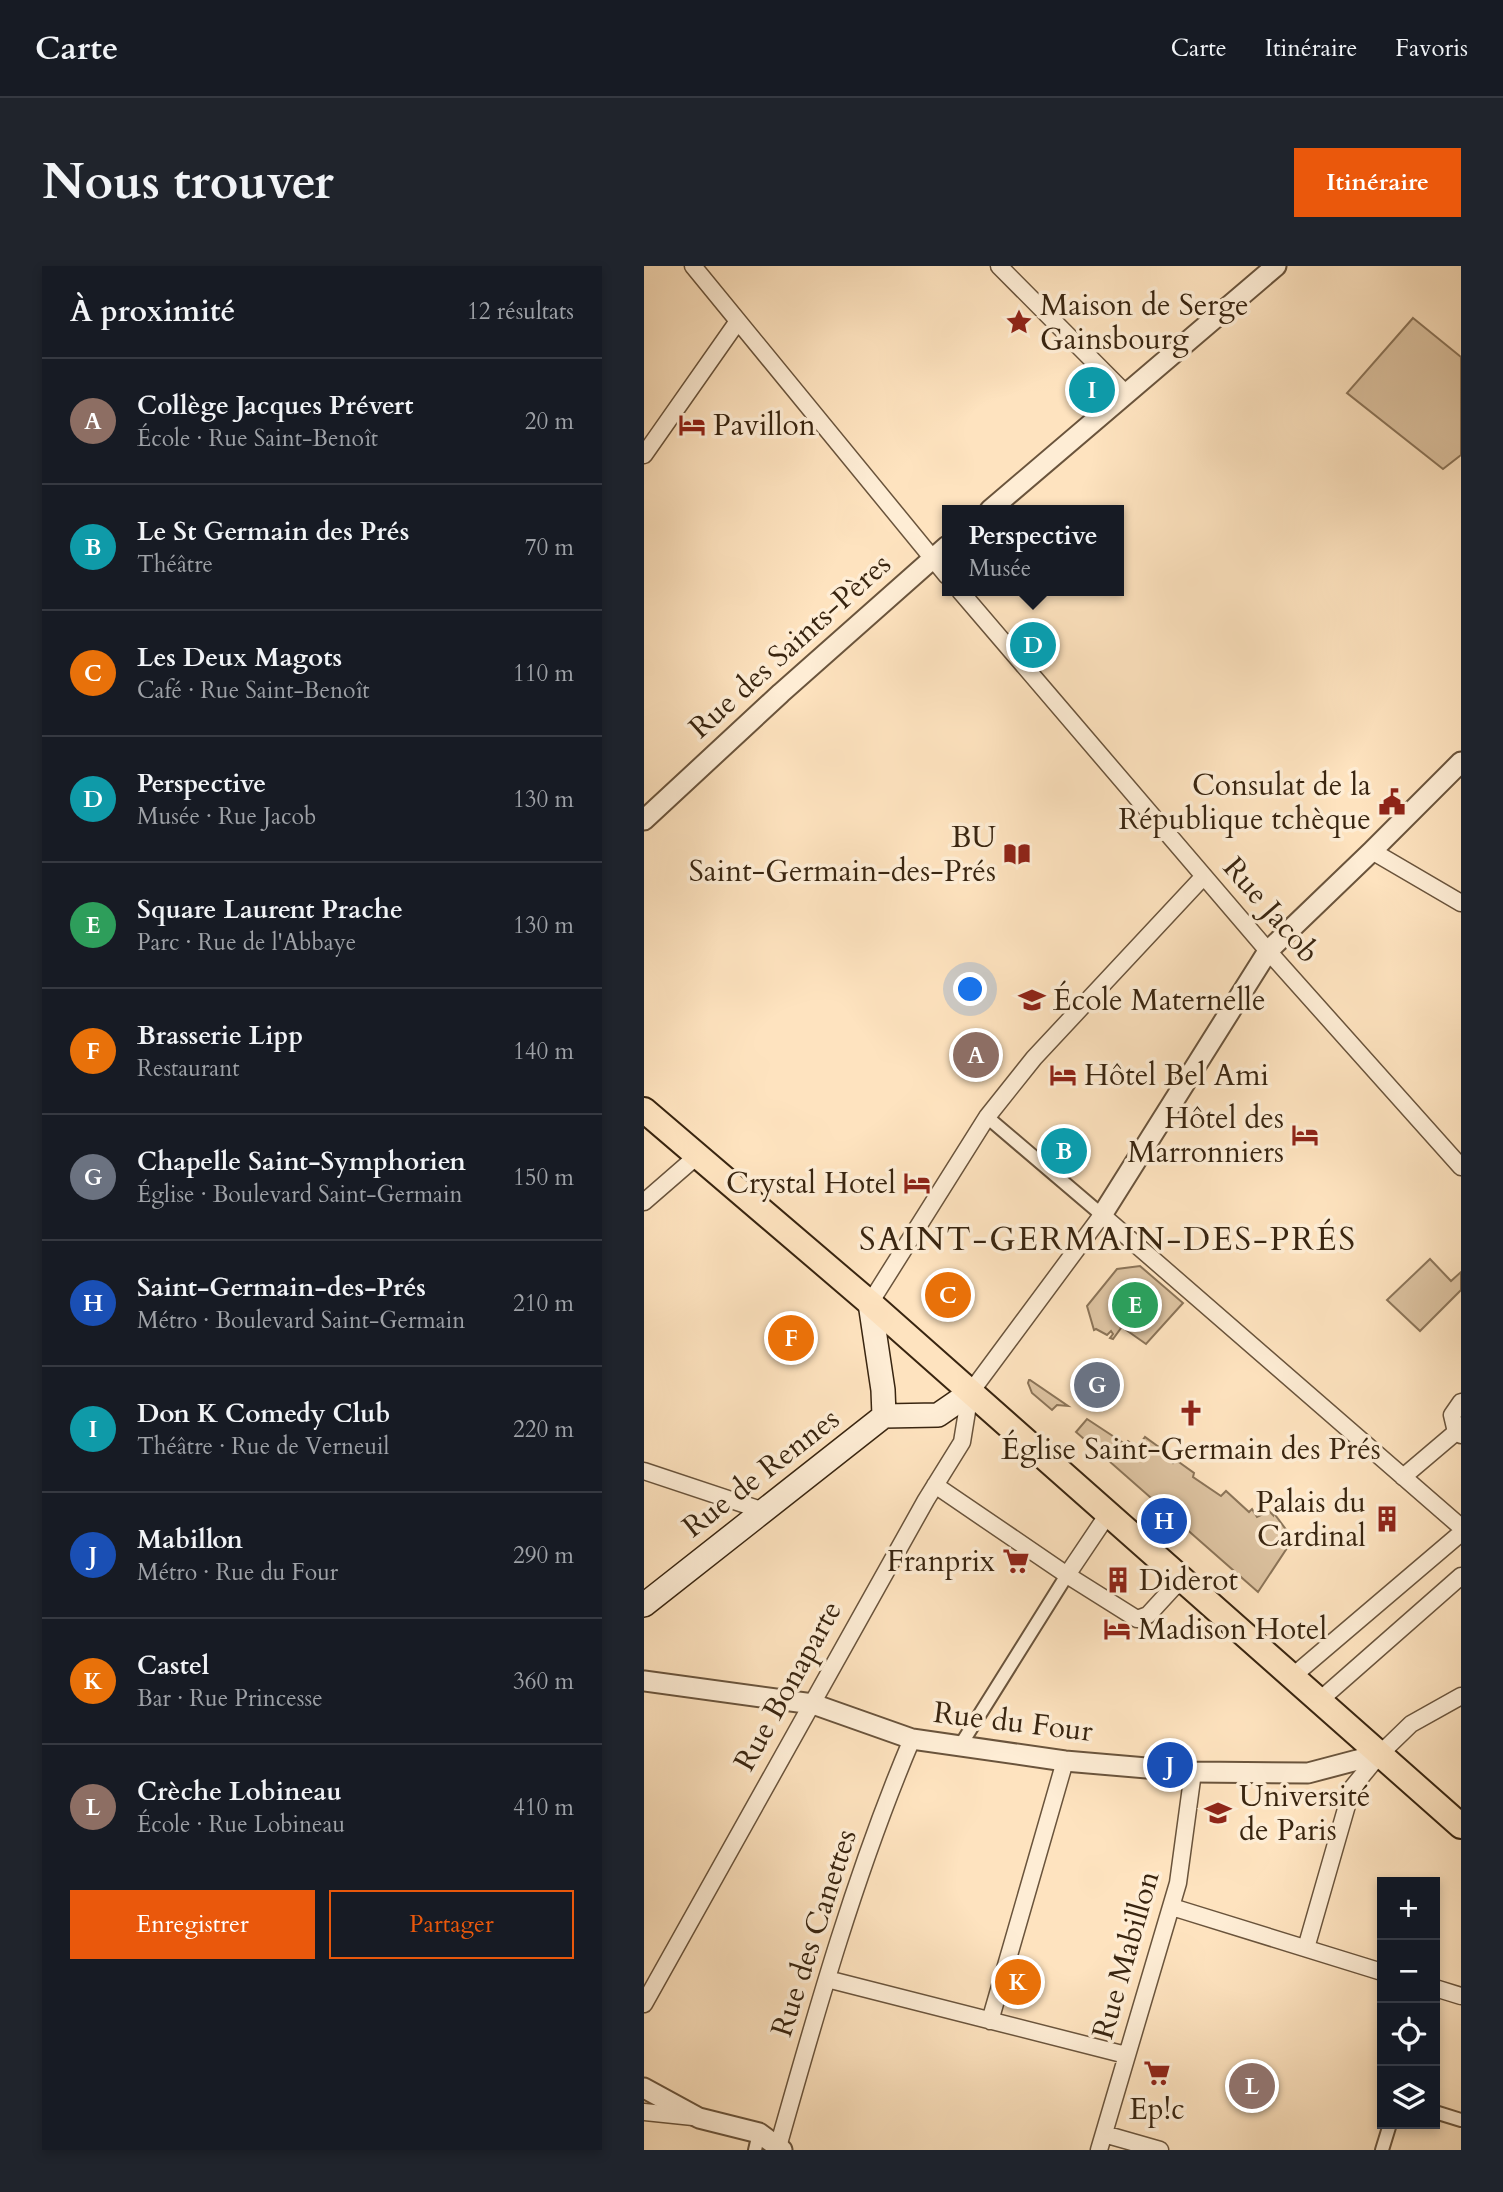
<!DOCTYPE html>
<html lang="fr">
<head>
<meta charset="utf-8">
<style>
  body { margin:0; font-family:Cardo,serif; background:#20242c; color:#f1f3f6 }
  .controls { position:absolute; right:21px; bottom:21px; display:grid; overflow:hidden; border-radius:0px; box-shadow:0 4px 10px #0003 }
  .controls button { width:63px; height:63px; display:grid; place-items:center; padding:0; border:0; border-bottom:2px solid #363941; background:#171b24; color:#f1f3f6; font:35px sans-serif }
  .you { position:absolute; left:327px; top:724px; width:24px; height:24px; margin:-18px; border:5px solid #fff; border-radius:50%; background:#1a73e8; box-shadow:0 0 0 10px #1a73e833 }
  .badge { display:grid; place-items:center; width:46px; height:46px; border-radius:50%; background:#ea580c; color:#fff; font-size:23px; font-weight:700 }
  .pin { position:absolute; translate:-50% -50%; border:4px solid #fff; box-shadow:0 2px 7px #0006 }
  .popup { position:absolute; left:298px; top:239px; width:182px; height:91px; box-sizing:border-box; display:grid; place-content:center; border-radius:0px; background:#171b24; filter:drop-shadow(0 2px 5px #0005); font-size:23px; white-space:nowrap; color:#9ea1a6 }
  .popup b { font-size:26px; color:#f1f3f6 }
  .popup::after { content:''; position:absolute; left:50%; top:100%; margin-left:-14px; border:14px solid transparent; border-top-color:#171b24 }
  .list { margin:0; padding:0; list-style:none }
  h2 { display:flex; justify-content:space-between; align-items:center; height:91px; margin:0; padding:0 28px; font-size:30px }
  h2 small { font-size:23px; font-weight:400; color:#9ea1a6 }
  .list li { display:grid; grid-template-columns:46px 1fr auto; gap:21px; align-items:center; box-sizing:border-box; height:126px; padding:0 28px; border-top:2px solid #363941 }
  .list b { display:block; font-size:26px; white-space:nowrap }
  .list p { margin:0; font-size:23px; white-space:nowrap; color:#9ea1a6 }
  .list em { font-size:23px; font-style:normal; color:#9ea1a6 }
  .actions { display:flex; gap:14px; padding:21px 28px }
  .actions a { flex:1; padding:16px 0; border:2px solid #ea580c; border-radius:0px; text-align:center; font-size:24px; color:#ea580c }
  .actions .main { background:#ea580c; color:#fff }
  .icon { flex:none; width:38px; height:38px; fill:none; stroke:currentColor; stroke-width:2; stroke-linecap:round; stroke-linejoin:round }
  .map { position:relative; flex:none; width:817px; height:1884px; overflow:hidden; border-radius:0px }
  header { display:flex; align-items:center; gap:42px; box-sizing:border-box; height:98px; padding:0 35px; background:#171b24; border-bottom:2px solid #363941 }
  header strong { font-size:33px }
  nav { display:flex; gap:38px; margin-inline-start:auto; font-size:24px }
  .intro { display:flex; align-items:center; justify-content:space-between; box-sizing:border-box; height:168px; padding:0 42px }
  h1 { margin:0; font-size:49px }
  .button { padding:18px 32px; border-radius:0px; background:#ea580c; color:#fff; font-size:24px; font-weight:700 }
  main { display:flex; gap:42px; padding:0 42px }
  aside { flex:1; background:#171b24; border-radius:0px; box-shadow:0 4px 10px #0003 }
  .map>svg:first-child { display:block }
</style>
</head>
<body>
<header>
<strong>Carte</strong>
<nav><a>Carte</a><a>Itinéraire</a><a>Favoris</a></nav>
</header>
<div class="intro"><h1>Nous trouver</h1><a class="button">Itinéraire</a></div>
<main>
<aside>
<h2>À proximité<small>12 résultats</small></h2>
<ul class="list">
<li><span class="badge" style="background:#8d6e63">A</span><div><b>Collège Jacques Prévert</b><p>École · Rue Saint-Benoît</p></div><em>20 m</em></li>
<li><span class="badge" style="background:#0f9aa8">B</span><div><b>Le St Germain des Prés</b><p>Théâtre</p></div><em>70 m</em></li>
<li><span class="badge" style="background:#e8710a">C</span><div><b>Les Deux Magots</b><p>Café · Rue Saint-Benoît</p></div><em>110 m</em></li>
<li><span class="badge" style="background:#0f9aa8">D</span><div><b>Perspective</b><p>Musée · Rue Jacob</p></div><em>130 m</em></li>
<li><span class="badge" style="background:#2e9e5b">E</span><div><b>Square Laurent Prache</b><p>Parc · Rue de l'Abbaye</p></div><em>130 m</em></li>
<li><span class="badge" style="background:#e8710a">F</span><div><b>Brasserie Lipp</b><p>Restaurant</p></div><em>140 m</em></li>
<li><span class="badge" style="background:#6b7280">G</span><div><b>Chapelle Saint-Symphorien</b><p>Église · Boulevard Saint-Germain</p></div><em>150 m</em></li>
<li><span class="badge" style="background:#1a4fb4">H</span><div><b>Saint-Germain-des-Prés</b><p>Métro · Boulevard Saint-Germain</p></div><em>210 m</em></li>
<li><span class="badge" style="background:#0f9aa8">I</span><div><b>Don K Comedy Club</b><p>Théâtre · Rue de Verneuil</p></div><em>220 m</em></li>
<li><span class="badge" style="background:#1a4fb4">J</span><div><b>Mabillon</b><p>Métro · Rue du Four</p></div><em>290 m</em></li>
<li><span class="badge" style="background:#e8710a">K</span><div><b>Castel</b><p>Bar · Rue Princesse</p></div><em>360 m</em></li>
<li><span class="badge" style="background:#8d6e63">L</span><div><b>Crèche Lobineau</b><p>École · Rue Lobineau</p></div><em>410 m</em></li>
</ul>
<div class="actions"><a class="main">Enregistrer</a><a>Partager</a></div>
</aside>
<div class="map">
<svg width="817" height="1884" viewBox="0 0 817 1884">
  <rect width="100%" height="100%" fill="#fee3bf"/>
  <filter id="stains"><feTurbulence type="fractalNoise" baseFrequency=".00286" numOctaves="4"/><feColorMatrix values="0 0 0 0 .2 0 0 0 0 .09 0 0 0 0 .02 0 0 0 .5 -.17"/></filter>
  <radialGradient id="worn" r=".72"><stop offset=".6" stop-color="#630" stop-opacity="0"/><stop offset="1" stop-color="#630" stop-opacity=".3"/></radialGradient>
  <!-- green -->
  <path fill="#ddc3a1" stroke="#8b7458" stroke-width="2" d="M769 52 817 91V189L799 203 703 127Z
    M786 993 807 1015 817 1006V1024L776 1065 743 1034Z
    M496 1000 539 1037 502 1078 475 1059 477 1062 469 1073 466 1072 469 1068 467 1065 463 1069 452 1063 450 1064 443 1040 473 1003Z
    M385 1114H386L424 1140 413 1139 408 1144 388 1127 384 1117Z
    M443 1153 481 1178 484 1175 493 1182 501 1171 530 1192 527 1195 529 1197 532 1194 550 1207 549 1211 577 1230 582 1225 605 1246 608 1243 613 1251 625 1245 629 1249V1246L649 1273 614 1326 432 1166Z"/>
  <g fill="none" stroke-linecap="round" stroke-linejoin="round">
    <!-- pedestrian casing -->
    <g stroke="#6a543c" stroke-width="16">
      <path id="pedestrian" d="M343 851 458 949
        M316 1480 423 1309
        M791 1846 817 1854
        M111 1884 115 1867
        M738 1884 746 1858"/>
    </g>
    <!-- minor casing -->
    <g stroke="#6a543c" stroke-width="19">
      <path id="minor" d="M49 0 303 310
        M355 0 481 127
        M0 189 94 55
        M316 325 624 685 817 901
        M728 585 817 637
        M0 936 53 890
        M226 1037 343 851 390 792 560 610
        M817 1136 808 1149 812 1166 817 1169
        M0 1205 120 1245
        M759 1211 812 1166
        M291 1219 423 1309 493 1353 504 1349 538 1312
        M423 1309 464 1248
        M649 1410 817 1267
        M676 1434 817 1310
        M528 1641 738 1706
        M662 1682 708 1522 736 1488 767 1458 817 1430
        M183 1713 482 1789
        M791 1722 817 1730
        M0 1738 282 1234 318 1176 326 1127 458 949 817 1261
        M346 1755 421 1495
        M0 1846 49 1851
        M460 1868 516 1884
        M134 1881C173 1743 212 1605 268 1473
        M455 1884 534 1617 549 1506"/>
    </g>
    <!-- tertiary casing -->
    <g stroke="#6a543c" stroke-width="23">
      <path id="tertiary" d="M346 244 632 0
        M0 554 137 427 303 280
        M458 949 624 685 728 585 817 496
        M0 1415 169 1438 268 1473 421 1495 549 1506 664 1507 736 1488
        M0 1822 55 1852 115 1867 138 1884"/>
    </g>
    <!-- secondary casing -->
    <g stroke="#392510" stroke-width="26">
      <path id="secondary" d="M226 1037 239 1124 240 1150
        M240 1150 294 1149 326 1127
        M0 1339 240 1150"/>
    </g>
    <!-- primary casing -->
    <g stroke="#392510" stroke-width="28">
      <path id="primary" d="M0 844 226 1037 817 1560"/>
    </g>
    <!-- pedestrian -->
    <use href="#pedestrian" stroke="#feedd5" stroke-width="12"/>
    <!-- minor -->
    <use href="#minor" stroke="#feedd5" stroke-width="16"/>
    <!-- tertiary -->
    <use href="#tertiary" stroke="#feedd5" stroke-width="19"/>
    <!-- secondary -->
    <use href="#secondary" stroke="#feedd5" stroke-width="23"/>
    <!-- primary -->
    <use href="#primary" stroke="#fee3bf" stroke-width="24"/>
  </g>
  <!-- icons -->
  <defs>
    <g id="sight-bare" transform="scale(2.1)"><path d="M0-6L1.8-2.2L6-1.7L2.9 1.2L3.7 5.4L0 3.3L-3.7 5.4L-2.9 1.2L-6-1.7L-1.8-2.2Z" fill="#8f2418" stroke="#feedd5" stroke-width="2.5" paint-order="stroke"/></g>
    <g id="hotel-bare" transform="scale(2.1)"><path d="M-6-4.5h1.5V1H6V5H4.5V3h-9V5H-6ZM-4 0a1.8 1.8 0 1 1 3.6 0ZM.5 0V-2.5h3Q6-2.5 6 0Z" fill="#8f2418" stroke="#feedd5" stroke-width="2.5" paint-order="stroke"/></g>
    <g id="civic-bare" transform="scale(2.1)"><path d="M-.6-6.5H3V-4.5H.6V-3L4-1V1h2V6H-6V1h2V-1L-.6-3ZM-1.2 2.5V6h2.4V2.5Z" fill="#8f2418" stroke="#feedd5" stroke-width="2.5" paint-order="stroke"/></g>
    <g id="library-bare" transform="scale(2.1)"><path d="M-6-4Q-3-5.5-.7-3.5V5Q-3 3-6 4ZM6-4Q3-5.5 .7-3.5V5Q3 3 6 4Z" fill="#8f2418" stroke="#feedd5" stroke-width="2.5" paint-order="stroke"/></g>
    <g id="school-bare" transform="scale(2.1)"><path d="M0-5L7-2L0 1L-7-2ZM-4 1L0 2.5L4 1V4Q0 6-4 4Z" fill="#8f2418" stroke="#feedd5" stroke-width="2.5" paint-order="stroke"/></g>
    <g id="church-bare" transform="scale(2.1)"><path d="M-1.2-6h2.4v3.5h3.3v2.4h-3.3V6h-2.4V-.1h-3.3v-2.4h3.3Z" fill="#8f2418" stroke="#feedd5" stroke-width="2.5" paint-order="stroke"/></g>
    <g id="building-bare" transform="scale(2.1)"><path d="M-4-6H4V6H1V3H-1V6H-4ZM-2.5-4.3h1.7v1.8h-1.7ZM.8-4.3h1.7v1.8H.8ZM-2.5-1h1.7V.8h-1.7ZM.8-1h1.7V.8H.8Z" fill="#8f2418" stroke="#feedd5" stroke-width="2.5" paint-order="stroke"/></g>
    <g id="supermarket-bare" transform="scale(2.1)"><path d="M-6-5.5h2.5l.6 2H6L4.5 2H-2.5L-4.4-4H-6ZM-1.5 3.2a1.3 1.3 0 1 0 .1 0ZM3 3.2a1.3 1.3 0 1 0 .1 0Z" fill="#8f2418" stroke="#feedd5" stroke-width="2.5" paint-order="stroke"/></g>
  </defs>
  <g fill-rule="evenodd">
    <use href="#sight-bare" x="375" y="56"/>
    <use href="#hotel-bare" x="48" y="159"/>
    <use href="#civic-bare" x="748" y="536"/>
    <use href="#library-bare" x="373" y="588"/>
    <use href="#school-bare" x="388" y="734"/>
    <use href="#hotel-bare" x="419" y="809"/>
    <use href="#hotel-bare" x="661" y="869"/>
    <use href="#hotel-bare" x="273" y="917"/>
    <use href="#church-bare" x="547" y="1147"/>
    <use href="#building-bare" x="743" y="1253"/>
    <use href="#supermarket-bare" x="372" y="1295"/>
    <use href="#building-bare" x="474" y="1314"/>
    <use href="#hotel-bare" x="473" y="1363"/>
    <use href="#school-bare" x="574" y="1547"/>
    <use href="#supermarket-bare" x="513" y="1807"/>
  </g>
  <g text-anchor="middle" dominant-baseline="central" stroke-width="7" stroke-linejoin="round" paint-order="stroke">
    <!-- poi labels -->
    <g font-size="30" fill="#392510" stroke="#feedd5" text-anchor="start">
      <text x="396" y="39">Maison de Serge<tspan x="396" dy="34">Gainsbourg</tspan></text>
      <text x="69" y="159">Pavillon</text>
      <text x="727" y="519" text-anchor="end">Consulat de la<tspan x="727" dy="34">République tchèque</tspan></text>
      <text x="352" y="571" text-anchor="end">BU<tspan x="352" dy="34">Saint-Germain-des-Prés</tspan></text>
      <text x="409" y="734">École Maternelle</text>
      <text x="440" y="809">Hôtel Bel Ami</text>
      <text x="640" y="852" text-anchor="end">Hôtel des<tspan x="640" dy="34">Marronniers</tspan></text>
      <text x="252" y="917" text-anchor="end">Crystal Hotel</text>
      <text x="547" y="1183" text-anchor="middle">Église Saint-Germain des Prés</text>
      <text x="722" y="1236" text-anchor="end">Palais du<tspan x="722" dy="34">Cardinal</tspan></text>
      <text x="351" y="1295" text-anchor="end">Franprix</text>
      <text x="495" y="1314">Diderot</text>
      <text x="494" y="1363">Madison Hotel</text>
      <text x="595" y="1530">Université<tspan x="595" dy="34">de Paris</tspan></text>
      <text x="513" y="1843" text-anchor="middle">Ep!c</text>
    </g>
    <!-- street labels -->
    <g font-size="30" fill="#392510" stroke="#feedd5">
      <text transform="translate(146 380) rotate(-42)">Rue des Saints-Pères</text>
      <text transform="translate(627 644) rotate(49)">Rue Jacob</text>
      <text transform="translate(117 1207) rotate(-38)">Rue de Rennes</text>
      <text transform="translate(144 1420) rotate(-61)">Rue Bonaparte</text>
      <text transform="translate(369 1456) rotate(7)">Rue du Four</text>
      <text transform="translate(170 1667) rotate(-72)">Rue des Canettes</text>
      <text transform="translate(482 1689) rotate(-74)">Rue Mabillon</text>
    </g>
    <!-- quarter labels -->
    <g font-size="33" letter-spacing="2" fill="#392510" stroke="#feedd5">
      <text x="464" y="973">SAINT-GERMAIN-DES-PRÉS</text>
    </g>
  </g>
  <rect width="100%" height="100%" filter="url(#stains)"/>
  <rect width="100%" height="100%" fill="url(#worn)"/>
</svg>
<div class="controls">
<button>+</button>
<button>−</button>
<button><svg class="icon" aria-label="locate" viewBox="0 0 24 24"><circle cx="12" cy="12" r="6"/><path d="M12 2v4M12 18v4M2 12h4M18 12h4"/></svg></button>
<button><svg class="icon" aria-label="layers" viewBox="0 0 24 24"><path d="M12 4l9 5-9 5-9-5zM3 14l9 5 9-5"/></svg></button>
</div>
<div class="you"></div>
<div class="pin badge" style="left:332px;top:789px;background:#8d6e63">A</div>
<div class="pin badge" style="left:420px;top:885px;background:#0f9aa8">B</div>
<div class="pin badge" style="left:304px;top:1029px;background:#e8710a">C</div>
<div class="pin badge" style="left:389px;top:379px;background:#0f9aa8">D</div>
<div class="popup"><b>Perspective</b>Musée</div>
<div class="pin badge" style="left:491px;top:1039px;background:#2e9e5b">E</div>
<div class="pin badge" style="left:147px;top:1072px;background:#e8710a">F</div>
<div class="pin badge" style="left:453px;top:1119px;background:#6b7280">G</div>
<div class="pin badge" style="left:520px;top:1255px;background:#1a4fb4">H</div>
<div class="pin badge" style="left:448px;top:124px;background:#0f9aa8">I</div>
<div class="pin badge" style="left:526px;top:1499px;background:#1a4fb4">J</div>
<div class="pin badge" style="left:374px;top:1716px;background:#e8710a">K</div>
<div class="pin badge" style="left:608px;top:1820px;background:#8d6e63">L</div>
</div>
</main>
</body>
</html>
